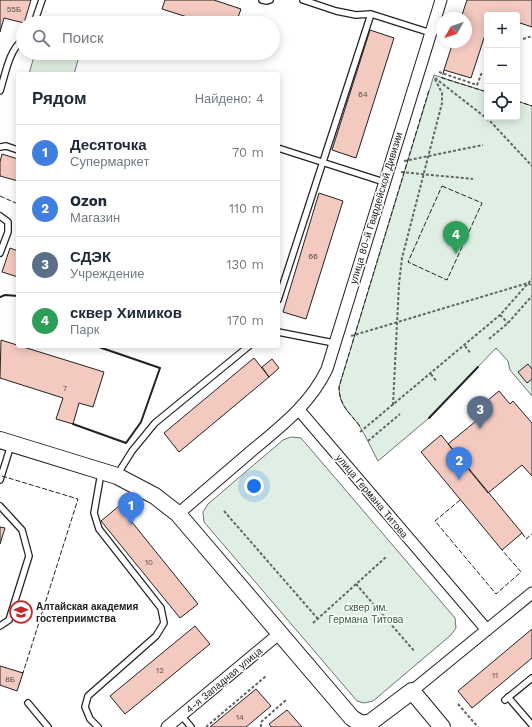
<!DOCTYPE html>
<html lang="ru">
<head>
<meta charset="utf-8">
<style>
  body { margin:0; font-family:"Work Sans",sans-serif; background:#f2f2f3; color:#1f2937 }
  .controls { position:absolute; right:12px; top:12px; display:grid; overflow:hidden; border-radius:4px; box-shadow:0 2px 10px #0003 }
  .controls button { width:36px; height:36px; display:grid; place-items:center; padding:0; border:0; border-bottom:1px solid #e0e1e3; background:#fff; color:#1f2937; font:20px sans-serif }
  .compass { position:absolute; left:436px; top:12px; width:36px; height:36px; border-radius:50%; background:#fff; box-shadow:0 2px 10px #0003; rotate:230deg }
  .you { position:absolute; left:254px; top:486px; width:14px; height:14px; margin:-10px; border:3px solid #fff; border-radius:50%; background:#1a73e8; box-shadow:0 0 0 6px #1a73e833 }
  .badge { display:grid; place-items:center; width:26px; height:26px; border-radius:50%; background:#1a73e8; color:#fff; font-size:13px; font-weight:700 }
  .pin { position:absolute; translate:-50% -33px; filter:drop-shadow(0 1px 2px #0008) }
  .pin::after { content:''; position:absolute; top:21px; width:14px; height:12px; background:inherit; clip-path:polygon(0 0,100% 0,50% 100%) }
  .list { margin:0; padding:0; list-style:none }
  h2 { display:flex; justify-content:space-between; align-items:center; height:52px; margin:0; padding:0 16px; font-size:17px }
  h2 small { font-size:13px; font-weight:400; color:#747a83 }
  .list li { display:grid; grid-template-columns:26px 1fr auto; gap:12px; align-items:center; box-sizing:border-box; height:56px; padding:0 16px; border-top:1px solid #e0e1e3 }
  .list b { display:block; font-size:15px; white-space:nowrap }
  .list p { margin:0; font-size:13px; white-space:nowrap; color:#747a83 }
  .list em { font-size:13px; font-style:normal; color:#747a83 }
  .icon { flex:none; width:22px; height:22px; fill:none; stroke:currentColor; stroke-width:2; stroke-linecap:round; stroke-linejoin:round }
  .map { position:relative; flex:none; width:532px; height:727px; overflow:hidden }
  .search { position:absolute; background:#fff; box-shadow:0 2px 10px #0003; left:16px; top:16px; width:264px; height:44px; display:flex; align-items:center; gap:10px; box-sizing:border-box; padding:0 14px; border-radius:22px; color:#747a83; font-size:15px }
  .panel { position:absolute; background:#fff; box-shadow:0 2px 10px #0003; left:16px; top:72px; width:264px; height:276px; border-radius:4px }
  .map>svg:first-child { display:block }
</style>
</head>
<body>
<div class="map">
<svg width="532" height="727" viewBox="0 0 532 727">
  <rect width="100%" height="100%" fill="#fff"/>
  <!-- green -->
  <path fill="#e0efe3" stroke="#6f6f6f" d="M35 53H80L74 74H29Z
    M434 75 487 92V117H517V101L532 106V396L510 370 508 361 496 348 429 418 378 461C372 450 367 438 360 427 350 411 339 408 339 387Z
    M291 437 301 438 455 618 456 628 451 635 373 701 364 703 357 701 204 522 203 512 208 504 283 440Z"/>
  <!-- building -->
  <path fill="#f3c9c0" stroke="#222" d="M0 0H31L24 23 4 18 0 32Z
    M165 0H214L241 9 236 23H206L162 9Z
    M467 0H532V27L517 22V15H487V29L471 78 444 70 453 42H466V18H461Z
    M370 30 394 38 356 158 332 150Z
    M2 154 18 159V181L0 176V162Z
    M319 193 343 201 306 319 283 312Z
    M10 248 18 251V277L2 272Z
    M1 340 104 372 93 407 79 403 73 424 56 419 63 398 0 378Z
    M254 358 269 377 179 452 164 433Z
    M272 359 279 368 269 377 262 367Z
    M528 364 532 369V379L527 383 518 372Z
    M499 391 510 404 513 401 532 423V476L522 465 488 493 448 444 481 417 476 410Z
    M441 435 522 533 502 550 421 452Z
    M119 506 198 604 180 618 101 521Z
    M0 527 5 528 0 544Z
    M195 626 210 644 125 714 110 696Z
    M532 629V658L472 708 458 691Z
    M0 666 23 673 17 691 0 685Z
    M256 689 271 706 246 727H210Z
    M287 710 302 727H271L269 724Z"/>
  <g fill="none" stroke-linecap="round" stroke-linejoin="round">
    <!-- lane casing -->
    <g stroke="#222" stroke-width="8">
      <path id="lane" d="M262 0 267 1 270 0
        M303 0 336 11 356 15 371 14 431 33
        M34 23 42 0
        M0 91C5 76 9 49 23 40
        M0 147 6 146 18 150
        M278 148 384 182
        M0 216 8 222V232L0 253
        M278 300 371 14
        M278 332 334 343
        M117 475 132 451 155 423 249 346
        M0 480 11 445
        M0 506 22 530 29 556 9 620 0 626
        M508 697 532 725
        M505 700 532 678
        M28 703 48 727
        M181 715 191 727
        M98 727 90 719 85 707 88 696 156 636 164 623 161 608 99 529 94 513 101 473"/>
    </g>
    <!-- street casing -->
    <g stroke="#222" stroke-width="13">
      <path id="street" d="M299 410 487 630
        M178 514C201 494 225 474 248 454 279 428 310 405 327 369L441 0
        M412 691 532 593
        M167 727 280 633"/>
    </g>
    <!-- secondary casing -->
    <g stroke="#222" stroke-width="18">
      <path id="secondary" d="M0 440 117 476 155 496 178 514 352 718 362 724 371 722 412 691 442 727"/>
    </g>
    <!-- path -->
    <path stroke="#646464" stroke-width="2" stroke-dasharray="3 2" stroke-linecap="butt" d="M523 39 532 36
      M439 72 477 85 482 72
      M435 78 490 121 532 166
      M404 161 483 145
      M401 172 473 179
      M500 315 508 323
      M351 336 528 283 532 286
      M489 339 508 323 532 296
      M465 346 471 354
      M431 374 437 382
      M393 405 399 284 402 258 442 103V93L434 77
      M360 432 500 315 532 279
      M368 441 400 414
      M224 511 318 619
      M356 584 415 652
      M313 623 386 557
      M458 704 478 727
      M206 727 266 676
      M261 727V722L286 700"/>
    <!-- lane -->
    <use href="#lane" stroke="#fff" stroke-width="5.5"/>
    <!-- street -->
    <use href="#street" stroke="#fff" stroke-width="11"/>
    <!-- secondary -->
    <use href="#secondary" stroke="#fff" stroke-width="16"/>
    <!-- fence -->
    <path stroke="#222" stroke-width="1" stroke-dasharray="5 2" stroke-linecap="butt" d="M444 70 442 78 487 92
      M517 101 532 106
      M442 186 482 203 447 280 408 262Z
      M0 196 18 204
      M360 426C349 413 339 404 339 387L429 90
      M2 476 78 499 23 673 21 672
      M460 500 435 521 496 594 521 572 502 550
      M522 533 526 539 532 534"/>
    <!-- wall -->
    <path stroke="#222" stroke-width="2" d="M0 297 5 295 18 296
      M429 418 478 367
      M73 424 126 443 141 422 160 368 96 346"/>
  </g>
  <!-- icons -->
  <defs>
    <g id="university-ring" transform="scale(1.15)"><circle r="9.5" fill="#fff" stroke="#c62828" stroke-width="1.5"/><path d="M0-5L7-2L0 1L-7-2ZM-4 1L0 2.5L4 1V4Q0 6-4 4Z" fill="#c62828"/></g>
  </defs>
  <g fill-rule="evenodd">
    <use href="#university-ring" x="21" y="612"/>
  </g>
  <g text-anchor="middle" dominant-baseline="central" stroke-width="3" stroke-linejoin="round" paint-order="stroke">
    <!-- number labels -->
    <g font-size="8" fill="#564c4a">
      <text x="14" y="9">55Б</text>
      <text x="363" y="94">64</text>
      <text x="313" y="256">66</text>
      <text x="65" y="388">7</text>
      <text x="149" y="562">10</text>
      <text x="160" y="670">12</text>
      <text x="495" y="675">11</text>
      <text x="10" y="679">8Б</text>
      <text x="240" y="717">14</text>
    </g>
    <!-- street labels -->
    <g font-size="10" fill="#222" stroke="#fff">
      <text transform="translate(376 208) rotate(-73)">улица 80-й Гвардейской Дивизии</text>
      <text transform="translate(372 496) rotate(50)">улица Германа Титова</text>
      <text transform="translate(224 680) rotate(-40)">4-я Западная улица</text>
    </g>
    <!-- poi labels -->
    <g font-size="10" font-weight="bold" fill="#222" stroke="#fff" text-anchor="start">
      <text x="36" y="606">Алтайская академия<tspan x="36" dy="12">гостеприимства</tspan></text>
    </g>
    <!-- park labels -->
    <g font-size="10" fill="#2f5e38" stroke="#fff">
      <text x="366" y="607">сквер им.<tspan x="366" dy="12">Германа Титова</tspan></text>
    </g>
  </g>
</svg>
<div class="controls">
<button>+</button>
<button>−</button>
<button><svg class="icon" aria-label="locate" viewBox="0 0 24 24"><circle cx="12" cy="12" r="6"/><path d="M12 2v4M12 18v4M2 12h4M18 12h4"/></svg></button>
</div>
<svg class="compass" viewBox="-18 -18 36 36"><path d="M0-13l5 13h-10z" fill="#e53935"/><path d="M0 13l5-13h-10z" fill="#747a83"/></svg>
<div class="you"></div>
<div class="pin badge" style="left:131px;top:525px;background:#3f7fe0">1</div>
<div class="pin badge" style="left:459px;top:480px;background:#3f7fe0">2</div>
<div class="pin badge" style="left:480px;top:429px;background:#5c6f8a">3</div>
<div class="pin badge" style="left:456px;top:254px;background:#2e9e5b">4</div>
<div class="search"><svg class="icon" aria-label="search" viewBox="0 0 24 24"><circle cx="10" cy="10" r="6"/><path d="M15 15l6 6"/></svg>Поиск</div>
<section class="panel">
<h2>Рядом<small>Найдено: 4</small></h2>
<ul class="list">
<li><span class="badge" style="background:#3f7fe0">1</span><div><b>Десяточка</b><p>Супермаркет</p></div><em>70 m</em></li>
<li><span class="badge" style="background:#3f7fe0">2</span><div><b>Ozon</b><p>Магазин</p></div><em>110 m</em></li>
<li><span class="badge" style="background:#5c6f8a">3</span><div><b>СДЭК</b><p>Учреждение</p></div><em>130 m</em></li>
<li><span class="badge" style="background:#2e9e5b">4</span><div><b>сквер Химиков</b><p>Парк</p></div><em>170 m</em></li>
</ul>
</section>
</div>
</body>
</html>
